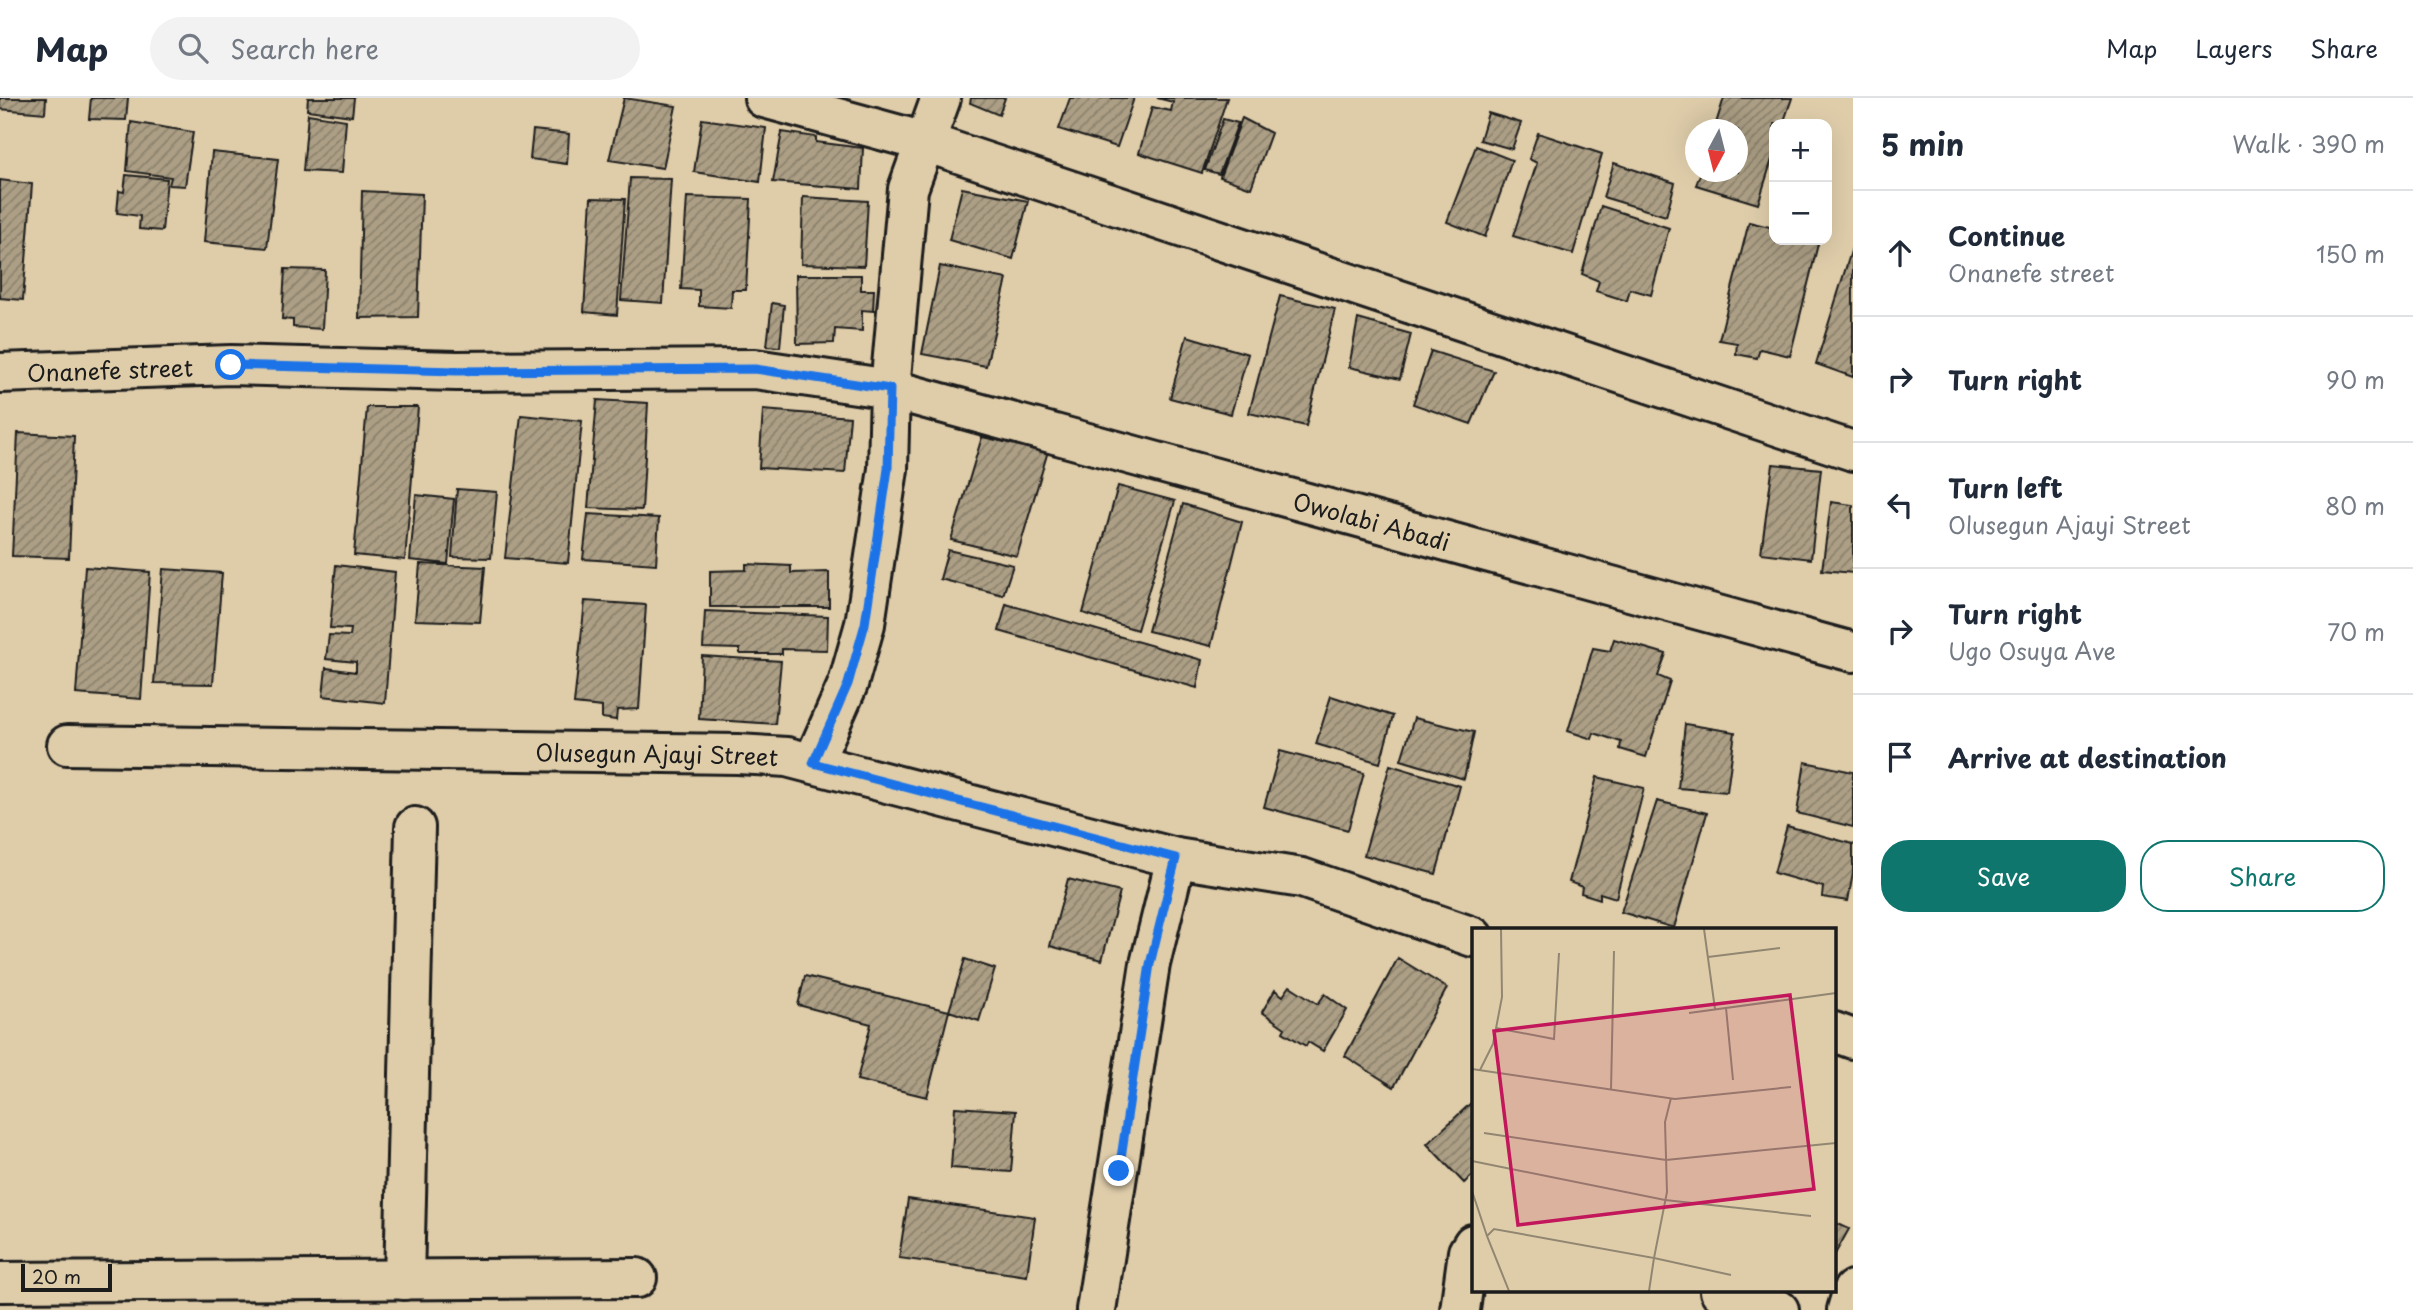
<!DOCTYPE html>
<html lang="en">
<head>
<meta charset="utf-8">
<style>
  body { margin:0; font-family:"Playpen Sans",sans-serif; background:#f2f2f3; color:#1f2937 }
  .controls { position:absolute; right:21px; top:21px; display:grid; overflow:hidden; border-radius:14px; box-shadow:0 7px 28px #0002 }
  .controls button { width:63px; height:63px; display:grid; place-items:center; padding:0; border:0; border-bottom:2px solid #e0e1e3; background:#fff; color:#1f2937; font:35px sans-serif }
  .compass { position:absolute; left:1685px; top:21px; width:63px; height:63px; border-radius:50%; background:#fff; box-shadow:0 7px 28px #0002; rotate:187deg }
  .scale { position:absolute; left:21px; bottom:18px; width:91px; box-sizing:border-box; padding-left:7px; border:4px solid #1c1c1c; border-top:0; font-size:19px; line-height:24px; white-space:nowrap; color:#1c1c1c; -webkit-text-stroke:5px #dfcdaa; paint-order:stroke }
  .stop { position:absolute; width:21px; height:21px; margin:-16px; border:5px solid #1a73e8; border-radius:50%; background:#fff }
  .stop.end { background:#1a73e8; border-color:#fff; box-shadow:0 2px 7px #0008 }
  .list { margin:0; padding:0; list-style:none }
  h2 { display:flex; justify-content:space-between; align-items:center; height:91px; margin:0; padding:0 28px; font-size:30px }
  h2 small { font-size:23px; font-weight:400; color:#747a83 }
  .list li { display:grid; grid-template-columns:46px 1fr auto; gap:21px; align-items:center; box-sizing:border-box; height:126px; padding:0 28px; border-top:2px solid #e0e1e3 }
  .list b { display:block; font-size:26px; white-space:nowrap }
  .list p { margin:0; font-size:23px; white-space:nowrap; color:#747a83 }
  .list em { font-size:23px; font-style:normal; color:#747a83 }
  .actions { display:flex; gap:14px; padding:21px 28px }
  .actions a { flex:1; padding:16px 0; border:2px solid #0f766e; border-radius:28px; text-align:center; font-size:24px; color:#0f766e }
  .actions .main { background:#0f766e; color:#fff }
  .icon { flex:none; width:38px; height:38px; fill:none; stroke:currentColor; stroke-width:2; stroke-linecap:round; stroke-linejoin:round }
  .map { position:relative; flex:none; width:1853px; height:1212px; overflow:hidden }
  header { display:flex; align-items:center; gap:42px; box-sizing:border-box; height:98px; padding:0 35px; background:#fff; border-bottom:2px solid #e0e1e3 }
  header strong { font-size:33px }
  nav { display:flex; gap:38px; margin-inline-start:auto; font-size:24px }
  .search { width:490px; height:63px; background:#f2f2f3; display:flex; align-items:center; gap:18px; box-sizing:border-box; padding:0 24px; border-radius:38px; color:#747a83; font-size:26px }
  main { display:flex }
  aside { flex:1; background:#fff }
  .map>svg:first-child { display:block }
</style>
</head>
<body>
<header>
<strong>Map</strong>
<div class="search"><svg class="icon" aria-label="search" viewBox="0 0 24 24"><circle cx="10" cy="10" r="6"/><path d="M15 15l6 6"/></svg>Search here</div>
<nav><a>Map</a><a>Layers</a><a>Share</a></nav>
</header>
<main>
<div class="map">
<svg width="1853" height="1212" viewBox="0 0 1853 1212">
  <defs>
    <pattern id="building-hatch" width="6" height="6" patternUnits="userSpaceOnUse" patternTransform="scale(1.75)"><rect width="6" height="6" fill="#ac9f85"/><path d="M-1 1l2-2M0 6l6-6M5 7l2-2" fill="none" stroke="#8b816c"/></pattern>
  </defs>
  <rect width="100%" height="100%" fill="#dfcdaa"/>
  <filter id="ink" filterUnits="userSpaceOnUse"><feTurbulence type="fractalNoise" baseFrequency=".0143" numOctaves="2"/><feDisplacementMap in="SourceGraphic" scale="14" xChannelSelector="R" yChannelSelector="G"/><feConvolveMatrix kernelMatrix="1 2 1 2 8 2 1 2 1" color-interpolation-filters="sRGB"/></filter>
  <g filter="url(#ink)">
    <!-- building -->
    <path fill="url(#building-hatch)" stroke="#1c1c1c" stroke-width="2" d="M0 0H46L45 15 0 11Z
      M91 0H128L126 22 89 21Z
      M308 0H354L352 18 307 12Z
      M624 0 676 8 663 70 609 62Z
      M971 0H1005L999 17 970 5Z
      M1070 0H1134L1117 49 1059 31Z
      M1157 0H1227L1202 75 1139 55 1152 9 1171 13 1173 4Z
      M1724 0H1792L1783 26H1774V55L1758 106 1696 87 1701 74H1738V32H1714Z
      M1488 15 1521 25 1512 51 1480 42Z
      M308 16 346 22 342 75 303 73Z
      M1242 20 1271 35 1251 90 1220 79Z
      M702 21 766 30 760 84 694 74Z
      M1223 21 1238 25 1219 76 1205 72Z
      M131 24 193 34 185 88 169 87 171 79 127 73Z
      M533 32 569 36 567 66 530 61Z
      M782 34 816 39V44L863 50 861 91 773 84Z
      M1538 35 1602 56 1573 156 1513 138 1537 65 1529 61Z
      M1476 48 1512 62 1485 139 1447 124Z
      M212 54 278 61 267 150 204 144Z
      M1614 65 1675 85 1666 118 1603 99Z
      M126 77 167 81 162 133 139 131 140 118 117 115 119 93 124 94Z
      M630 80 671 81 663 205 621 202Z
      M0 82 32 86 23 202 0 200Z
      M962 90 1028 103 1013 161 949 142Z
      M362 93 422 96 418 219 359 220Z
      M687 99 751 101 746 192H732L731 210 699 208V192L681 191Z
      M803 99 868 103 864 168 801 166Z
      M591 100 625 101 617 217 584 214Z
      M1601 108 1669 130 1651 197 1630 191 1627 203 1596 193 1599 183 1582 176Z
      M1749 124 1774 130V142H1819L1790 258 1760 251 1757 260 1736 256 1737 245 1719 242Z
      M1852 150H1853V279L1816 266Z
      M940 168 1007 181 986 268 922 256Z
      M285 171 325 172 322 231 293 229V222L282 221Z
      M796 177H861V192H874L873 213 862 212V233L835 231 834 245 797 246Z
      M1280 198 1335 211 1306 328 1249 315Z
      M772 205 784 207 780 249 767 248Z
      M1358 221 1411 236 1400 281 1349 269Z
      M1187 238 1248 256 1231 316 1170 300Z
      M1431 253 1494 273 1471 326 1413 306Z
      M597 302 648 305 642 412 588 410Z
      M367 309H418L405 462 354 457Z
      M763 312 850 319 845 375 759 370Z
      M521 317 582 323 568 465 505 460Z
      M18 335 74 338 69 460 12 458Z
      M982 339 1048 353 1017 458 951 442Z
      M1773 366 1821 371 1811 461 1761 455Z
      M1118 388 1175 403 1137 532 1083 515Z
      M457 391 497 394 491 460 452 459Z
      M416 397 454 401 448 466 410 462Z
      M1831 404 1853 407V475L1822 472Z
      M1183 406 1242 424 1211 548 1148 533Z
      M588 416 659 420 656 466 583 461Z
      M948 452 1013 467 1003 497 940 481Z
      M420 466 485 469 480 524 415 522Z
      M746 466 791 468V475L829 474V509H710V473L746 472Z
      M336 467 395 474 385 605 323 598 326 570 356 574V564L326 561 329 537 350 538 351 531 330 530Z
      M85 469 150 474 141 601 76 596Z
      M163 471 222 475 213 586 154 585Z
      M585 503 646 507 639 611 617 612 616 622 602 620V609L574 606Z
      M1006 506 1202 562 1197 590 999 533Z
      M705 513 828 518 827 552 782 551V556H740V551L703 550Z
      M1614 541 1666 556 1658 578 1670 583 1646 659 1620 651 1621 644 1594 635 1592 641 1568 633 1593 550 1610 553Z
      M702 558 781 563 775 626 699 621Z
      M1331 598 1393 618 1380 665 1316 646Z
      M1414 620 1474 634 1464 681 1401 662Z
      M1685 626 1735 634 1727 694 1678 690Z
      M1280 653 1364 675 1348 732 1264 709Z
      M1805 664 1853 674V729L1797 715Z
      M1390 667 1460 688 1436 776 1364 757Z
      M1597 679 1644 690 1616 800 1600 795V801L1581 795 1582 789 1569 784Z
      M1657 703 1707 715 1674 830 1621 814Z
      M1787 728 1853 746V775L1848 803 1822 799 1823 789 1774 775Z
      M1068 781 1120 794 1102 862 1050 848Z
      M1398 860 1447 890 1394 989 1345 958Z
      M965 861 995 871 979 923 949 913Z
      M805 878 949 913 927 999 857 982 871 926 798 907Z
      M1290 888 1318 906 1325 896 1347 912 1323 953 1308 944 1306 948 1283 934 1285 930 1262 914 1275 892 1283 898Z
      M1473 1003V1077L1464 1085 1427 1046Z
      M955 1009 1016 1013 1011 1074 951 1070Z
      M908 1101 1035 1119 1027 1178 899 1160Z
      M1834 1124 1849 1131 1834 1158Z"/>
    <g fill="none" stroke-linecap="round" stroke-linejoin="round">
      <!-- minor casing -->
      <g stroke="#1c1c1c" stroke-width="44">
        <g id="minor">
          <path d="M764 0 925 44 1853 353"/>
          <path id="s1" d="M0 275 231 267 457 273 755 271 890 291 1853 554"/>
          <path id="s2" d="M67 647 738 656 787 659 1176 760 1302 780 1473 839"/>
          <path d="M813 665 848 586 865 526 888 371 890 291 908 91 941 0"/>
          <path d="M1834 934 1853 941"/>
          <path d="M404 1182 415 729"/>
          <path d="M0 1184 637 1180"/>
          <path d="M1720 1193 1779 1212"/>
          <path d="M1096 1212 1150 866 1176 760"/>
          <path d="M1460 1212 1468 1154 1473 1146"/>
          <path d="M1847 1212 1853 1192"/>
        </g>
      </g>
      <!-- minor -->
      <use href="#minor" stroke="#dfcdaa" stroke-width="38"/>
    </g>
  </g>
  <g fill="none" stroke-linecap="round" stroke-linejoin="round" filter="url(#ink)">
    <!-- route -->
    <path stroke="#1a73e8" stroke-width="9" d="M231 267 457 273 755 271 890 291 888 371 865 526 848 586 813 665 1176 760 1150 866 1119 1073"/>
  </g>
  <g text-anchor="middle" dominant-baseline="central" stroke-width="5" stroke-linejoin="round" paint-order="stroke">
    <!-- street labels -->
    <g font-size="23" fill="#1c1c1c" stroke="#dfcdaa">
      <text stroke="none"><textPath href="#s1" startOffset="110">Onanefe street</textPath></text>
      <text stroke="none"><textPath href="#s1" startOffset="1391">Owolabi Abadi</textPath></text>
      <text stroke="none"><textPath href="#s2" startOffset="590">Olusegun Ajayi Street</textPath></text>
    </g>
  </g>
  <!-- overview -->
  <g transform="translate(1472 830)">
    <rect width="364" height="364" fill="#dfcdaa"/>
    <path fill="none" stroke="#918671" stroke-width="2" d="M232 1 243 81M236 29 308 20M254 80 261 152M217 85 364 65M24 100 82 111 87 25M0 141 203 171 319 159M8 142 21 116 30 69 29 1M139 162 142 23M199 170 193 194 195 264 182 330 259 347M12 205 194 232 364 215M0 233 193 272 339 288M0 263 15 308M37 363 15 308 22 301 182 330 177 363"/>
    <path fill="#c2185b" fill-opacity="0.15" stroke="#c2185b" stroke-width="3.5" d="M318 67 342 261 46 297 22 103Z"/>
    <rect width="364" height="364" fill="none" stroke="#1c1c1c" stroke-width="3.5"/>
  </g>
</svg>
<div class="controls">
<button>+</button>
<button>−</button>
</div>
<svg class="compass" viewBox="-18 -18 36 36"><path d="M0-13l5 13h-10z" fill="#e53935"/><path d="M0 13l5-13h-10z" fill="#747a83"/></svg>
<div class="scale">20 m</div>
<div class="stop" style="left:231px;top:267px"></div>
<div class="stop end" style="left:1119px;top:1073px"></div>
</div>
<aside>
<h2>5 min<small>Walk · 390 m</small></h2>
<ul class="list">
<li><svg class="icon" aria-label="ahead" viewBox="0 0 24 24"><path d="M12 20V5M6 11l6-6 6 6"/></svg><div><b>Continue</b><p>Onanefe street</p></div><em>150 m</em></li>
<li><svg class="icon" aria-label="right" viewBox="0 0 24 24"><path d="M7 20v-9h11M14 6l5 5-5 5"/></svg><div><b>Turn right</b></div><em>90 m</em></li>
<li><svg class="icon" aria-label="left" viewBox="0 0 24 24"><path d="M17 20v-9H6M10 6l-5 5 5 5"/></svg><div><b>Turn left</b><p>Olusegun Ajayi Street</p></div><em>80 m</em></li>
<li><svg class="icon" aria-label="right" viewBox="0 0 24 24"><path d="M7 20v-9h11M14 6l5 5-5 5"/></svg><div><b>Turn right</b><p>Ugo Osuya Ave</p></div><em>70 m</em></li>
<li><svg class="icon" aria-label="arrive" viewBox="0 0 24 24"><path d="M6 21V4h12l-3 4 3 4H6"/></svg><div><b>Arrive at destination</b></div></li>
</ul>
<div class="actions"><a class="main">Save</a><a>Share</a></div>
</aside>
</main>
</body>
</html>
